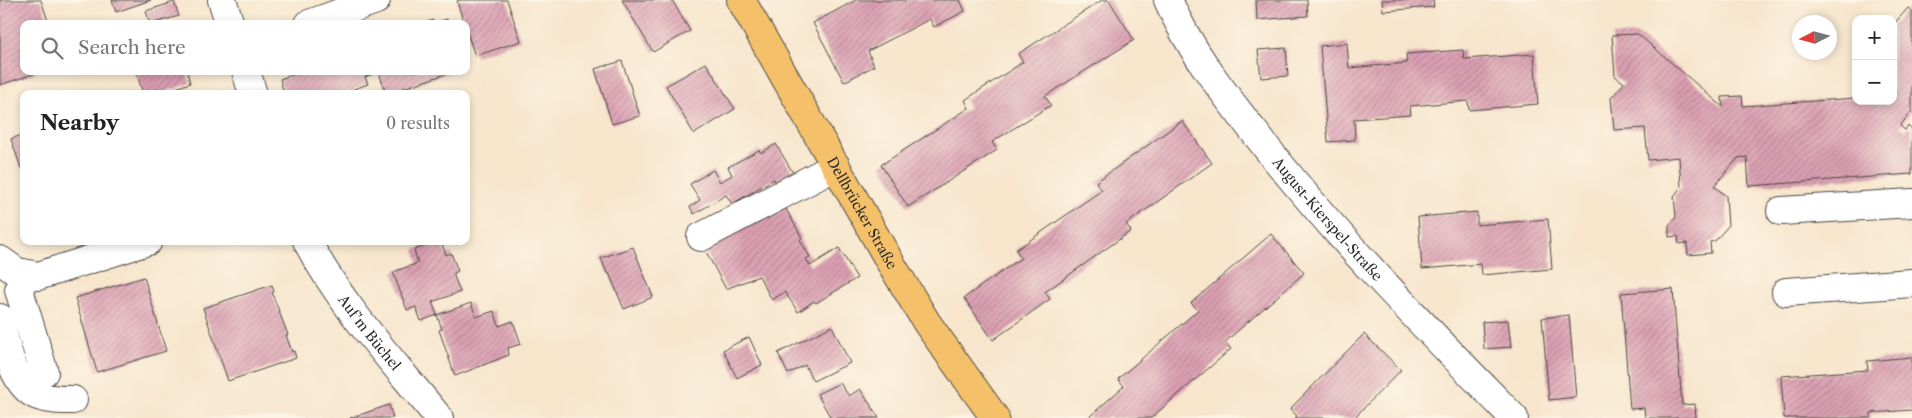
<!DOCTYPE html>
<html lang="en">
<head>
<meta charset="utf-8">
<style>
  body { margin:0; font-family:"Libre Caslon Text",serif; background:#f2f2f2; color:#222 }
  .controls { position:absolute; right:15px; top:15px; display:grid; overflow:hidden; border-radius:10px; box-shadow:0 2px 8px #0003 }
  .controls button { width:45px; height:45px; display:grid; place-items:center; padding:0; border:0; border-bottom:1px solid #e0e0e0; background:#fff; color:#222; font:25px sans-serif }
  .compass { position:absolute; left:1792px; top:15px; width:45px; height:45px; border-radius:50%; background:#fff; box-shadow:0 2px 8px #0003; rotate:264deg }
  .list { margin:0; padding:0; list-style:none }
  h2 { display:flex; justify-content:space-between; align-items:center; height:65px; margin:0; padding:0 20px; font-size:21px }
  h2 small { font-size:16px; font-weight:400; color:#767676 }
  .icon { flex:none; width:28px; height:28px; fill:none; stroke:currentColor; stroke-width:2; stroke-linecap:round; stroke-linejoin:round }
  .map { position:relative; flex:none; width:1912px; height:418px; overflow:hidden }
  .search { position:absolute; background:#fff; box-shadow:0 2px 8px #0003; left:20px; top:20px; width:450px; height:55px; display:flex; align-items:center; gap:12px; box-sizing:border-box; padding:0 18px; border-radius:10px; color:#767676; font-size:19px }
  .panel { position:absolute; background:#fff; box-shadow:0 2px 8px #0003; left:20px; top:90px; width:450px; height:155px; border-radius:10px }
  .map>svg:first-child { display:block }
</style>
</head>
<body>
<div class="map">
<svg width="1912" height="418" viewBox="0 0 1912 418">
  <defs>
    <pattern id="building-hatch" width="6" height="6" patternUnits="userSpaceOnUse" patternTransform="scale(1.25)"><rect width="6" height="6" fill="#dca0b3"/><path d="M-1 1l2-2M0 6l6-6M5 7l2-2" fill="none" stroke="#b38392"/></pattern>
  </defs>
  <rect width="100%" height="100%" fill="#fcf5e5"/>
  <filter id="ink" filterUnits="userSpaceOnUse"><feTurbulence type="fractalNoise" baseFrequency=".02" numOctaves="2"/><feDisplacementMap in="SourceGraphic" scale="10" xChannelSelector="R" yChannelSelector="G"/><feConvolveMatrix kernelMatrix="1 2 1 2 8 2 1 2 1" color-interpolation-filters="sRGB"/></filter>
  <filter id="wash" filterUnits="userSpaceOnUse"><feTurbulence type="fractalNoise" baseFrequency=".0096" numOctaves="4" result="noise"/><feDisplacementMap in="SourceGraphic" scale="20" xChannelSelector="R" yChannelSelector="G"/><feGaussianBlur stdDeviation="1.12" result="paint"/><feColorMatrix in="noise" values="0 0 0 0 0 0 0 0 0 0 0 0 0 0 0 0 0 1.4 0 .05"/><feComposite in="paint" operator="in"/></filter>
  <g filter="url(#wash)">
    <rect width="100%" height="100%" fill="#f7e5cc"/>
    <g id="blocks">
      <!-- building -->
      <path fill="url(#building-hatch)" d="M0 0H41L49 24H24V71L39 72 0 85Z
        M112 0H151L116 12Z
        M461 0H507L521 41 475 56 466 29V24H464L457 1Z
        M622 0H672L690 31 653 52Z
        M856 0H960L965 11 934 27 930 19 868 51 874 66 844 82 813 23Z
        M1102 0H1109L1134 40 1045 96 1051 105 992 142 997 150 908 207 881 165 969 108 965 100 1023 62 1018 54Z
        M1256 0H1307L1308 16 1257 20Z
        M1382 0H1433L1434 7 1383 11Z
        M174 2 179 16 150 24 146 11Z
        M1908 8 1912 11V111L1900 126 1905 130 1908 126 1912 130V174L1749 186 1747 157 1738 158 1714 186 1726 196 1728 226 1715 241 1710 242 1711 253 1688 255 1687 243 1679 244 1678 236 1669 237V226L1676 217 1674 196 1681 187 1679 157 1648 160 1645 128 1614 130 1611 98 1624 83 1615 76 1612 35 1638 34 1723 107 1722 97 1742 96 1743 106 1856 98V101H1893V25Z
        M447 19 449 24H421L433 20V23Z
        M1347 43 1349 68 1407 63 1406 54 1435 52 1463 50 1464 59 1534 54 1538 104 1469 110 1468 101 1410 106 1411 115 1354 119 1355 140 1328 142 1320 46Z
        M1286 48 1288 76 1261 78 1258 50Z
        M622 61 640 116 612 124 595 69Z
        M706 63 735 109 694 134 666 86Z
        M136 71H187L190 83 159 94H143Z
        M304 71H452V72L386 94 379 72 365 77 368 84 354 89 356 94H284L280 79Z
        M1182 121 1212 163 1126 224 1131 231 1045 292 1050 299 993 340 964 298 1021 258 1016 250 1102 190 1096 182Z
        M24 134V166L21 168 11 139Z
        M776 144 793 173 776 183 774 179 732 204 726 195 694 214 690 207 700 200 690 184 713 170 720 182 732 175 728 167 759 150 761 153Z
        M784 205 802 238 800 240 810 257 806 259 810 266 839 248 857 278 816 303 814 301 798 312 785 292 772 300 759 276 726 289 704 248Z
        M1477 212V225L1548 219 1552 269 1482 275 1481 264 1422 269 1418 217Z
        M1271 234 1304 273 1225 342 1231 349 1151 418H1088L1124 386 1118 379 1198 310 1191 303Z
        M438 241H441L446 255 451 253 458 271 454 273V276L460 292 432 302 437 315 421 321 416 307 407 310 393 272 418 263 414 250Z
        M633 247 653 297 624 309 609 273H607L601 258Z
        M144 277 166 351 97 372 75 298Z
        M272 285 274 292 272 293 288 335H286L292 352 294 351 296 358 228 381 203 308Z
        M1673 289 1682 405 1695 404 1696 418H1645L1644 408 1630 409 1621 293Z
        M471 303 476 317 494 311 499 326 513 321 521 344 508 348 509 355 455 376 439 330 442 329 437 315Z
        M1569 315 1576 397 1549 400 1542 318Z
        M1508 320 1511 347 1484 349 1482 322Z
        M832 326 850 363 813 381 805 365 788 374 778 353Z
        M1364 334 1401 370 1354 418H1295L1297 416 1290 409Z
        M749 337 762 365 737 378 723 350Z
        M1912 357V410L1871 413V418H1784L1781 376 1868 370 1867 361Z
        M840 383 849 396 860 389 879 418H831L817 394Z
        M389 405 393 418H350Z"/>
    </g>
  </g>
  <g filter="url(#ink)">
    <use href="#blocks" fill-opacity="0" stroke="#4a4743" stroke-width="1"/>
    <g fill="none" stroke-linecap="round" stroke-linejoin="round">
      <!-- minor casing -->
      <g stroke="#4a4743" stroke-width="30">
        <g id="minor">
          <path d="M222 0 230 24"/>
          <path id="s1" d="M1168 0C1189 49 1222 91 1255 133 1333 234 1424 326 1514 418"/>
          <path d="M309 24 376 0"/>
          <path d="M246 71 253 94"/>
          <path d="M1781 211 1912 203"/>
          <path d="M701 237 836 166"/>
          <path id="s2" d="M307 241C341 306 393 361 439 418"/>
          <path d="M0 260 17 272 38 276 148 241"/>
          <path d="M23 273 19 290 44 372"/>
          <path d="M1786 292 1912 283"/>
          <path d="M0 318C5 342 12 386 38 396 49 400 61 400 73 400"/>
        </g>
      </g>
      <!-- major casing -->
      <g stroke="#4a4743" stroke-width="30">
        <g id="major">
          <path id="s3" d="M741 0 890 262 927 323 995 418"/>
        </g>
      </g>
      <!-- minor -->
      <use href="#minor" stroke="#fff" stroke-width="28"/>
      <!-- major -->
      <use href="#major" stroke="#f4c16a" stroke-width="28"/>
    </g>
  </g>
  <g text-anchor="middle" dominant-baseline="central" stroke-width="5" stroke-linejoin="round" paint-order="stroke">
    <!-- street labels -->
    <g font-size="14" fill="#2b2b2b" stroke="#fcf5e5">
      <text stroke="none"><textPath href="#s3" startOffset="245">Dellbrücker Straße</textPath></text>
      <text stroke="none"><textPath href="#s1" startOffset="272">August-Kierspel-Straße</textPath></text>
      <text stroke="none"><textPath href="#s2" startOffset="111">Auf'm Büchel</textPath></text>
    </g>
  </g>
</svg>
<div class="controls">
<button>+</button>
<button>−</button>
</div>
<svg class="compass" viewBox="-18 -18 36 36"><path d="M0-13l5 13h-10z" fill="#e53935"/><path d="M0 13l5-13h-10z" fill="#767676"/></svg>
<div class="search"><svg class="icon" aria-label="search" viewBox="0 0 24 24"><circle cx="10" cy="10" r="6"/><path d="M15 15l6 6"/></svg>Search here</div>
<section class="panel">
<h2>Nearby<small>0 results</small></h2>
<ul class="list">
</ul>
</section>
</div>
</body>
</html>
